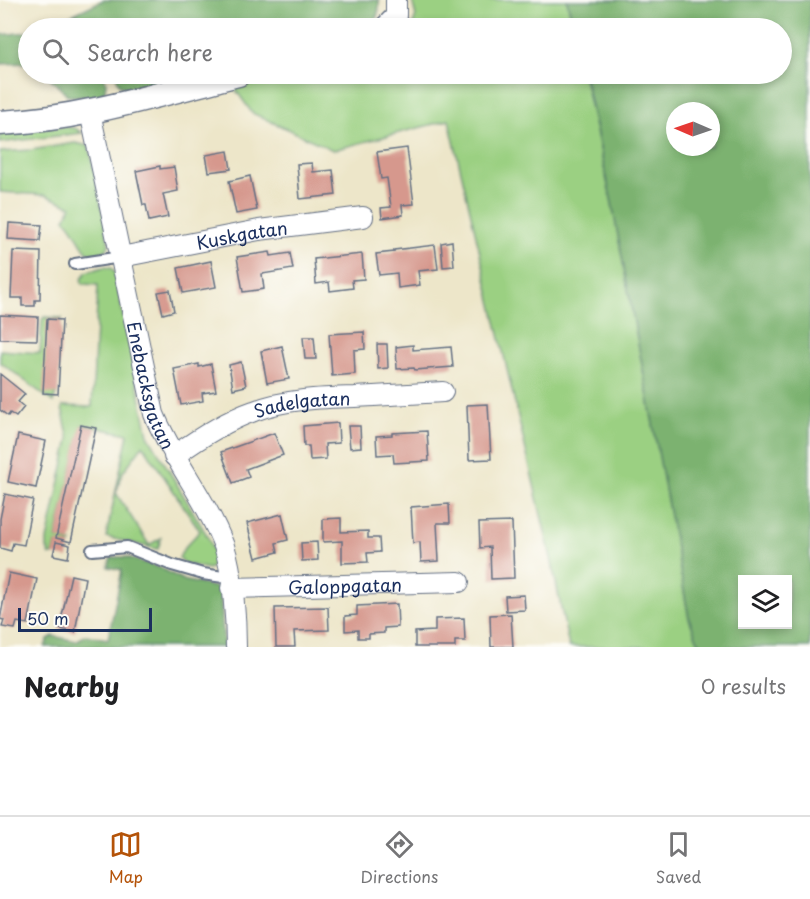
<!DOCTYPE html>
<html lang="en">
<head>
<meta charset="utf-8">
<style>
  body { margin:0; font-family:"Playpen Sans",sans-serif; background:#f2f2f2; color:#202124 }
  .controls { position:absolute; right:18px; bottom:18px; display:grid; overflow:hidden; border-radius:0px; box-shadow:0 3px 9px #0003 }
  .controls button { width:54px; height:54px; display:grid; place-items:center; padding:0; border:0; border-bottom:2px solid #e0e0e0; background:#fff; color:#202124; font:30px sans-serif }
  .compass { position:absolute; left:666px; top:102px; width:54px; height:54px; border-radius:50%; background:#fff; box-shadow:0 3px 9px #0003; rotate:272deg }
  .scale { position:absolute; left:18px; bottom:15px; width:134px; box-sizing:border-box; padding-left:6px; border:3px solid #1b2f5e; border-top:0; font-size:16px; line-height:21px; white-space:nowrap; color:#1b2f5e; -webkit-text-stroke:4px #fdfcf7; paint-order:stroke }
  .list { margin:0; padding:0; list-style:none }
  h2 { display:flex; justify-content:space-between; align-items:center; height:78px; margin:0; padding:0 24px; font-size:26px }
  h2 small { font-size:20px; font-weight:400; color:#757577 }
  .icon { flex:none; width:33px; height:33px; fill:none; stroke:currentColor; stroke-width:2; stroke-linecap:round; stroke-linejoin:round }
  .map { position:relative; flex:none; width:810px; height:647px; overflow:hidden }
  .search { position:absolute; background:#fff; box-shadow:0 3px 9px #0003; left:18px; right:18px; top:18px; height:66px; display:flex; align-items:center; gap:15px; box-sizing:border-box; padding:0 21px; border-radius:33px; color:#757577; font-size:22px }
  .sheet { height:168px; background:#fff }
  nav { display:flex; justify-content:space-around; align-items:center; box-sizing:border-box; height:84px; border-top:2px solid #e0e0e0; background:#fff; font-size:16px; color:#757577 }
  nav a { display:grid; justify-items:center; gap:3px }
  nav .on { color:#b45309 }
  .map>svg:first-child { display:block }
</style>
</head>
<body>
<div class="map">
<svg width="810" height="647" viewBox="0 0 810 647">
  <rect width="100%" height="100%" fill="#fdfcf7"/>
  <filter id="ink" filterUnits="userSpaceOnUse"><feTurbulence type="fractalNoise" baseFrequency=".0167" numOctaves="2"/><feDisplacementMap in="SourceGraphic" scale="12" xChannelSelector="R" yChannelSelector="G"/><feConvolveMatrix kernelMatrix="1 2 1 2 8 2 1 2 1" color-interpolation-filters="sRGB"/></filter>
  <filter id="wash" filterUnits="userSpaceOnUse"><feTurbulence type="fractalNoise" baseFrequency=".008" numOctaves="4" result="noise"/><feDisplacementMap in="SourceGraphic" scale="24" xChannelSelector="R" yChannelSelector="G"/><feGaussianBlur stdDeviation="1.35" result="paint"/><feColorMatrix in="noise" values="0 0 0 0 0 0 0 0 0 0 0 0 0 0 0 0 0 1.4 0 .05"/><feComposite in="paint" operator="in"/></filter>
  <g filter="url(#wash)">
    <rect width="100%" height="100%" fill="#ede6c9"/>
    <!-- green -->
    <path fill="#9bd082" stroke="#5b8070" stroke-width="1.5" d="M412 0H567L573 28H412L416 16Z
      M284 74H583L612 203 689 618 697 639 702 647H569L551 558 449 120 333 150 252 113 233 86Z
      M64 127 75 128 82 133 0 143V132Z
      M75 143 89 146 109 245 107 249C90 262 85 250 77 236 74 230 70 224 65 219L71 206 45 195 0 192V152L31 150Z
      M104 267 111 268 114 271 148 435 208 537 214 553 215 563 209 569 186 564 179 558 184 548 200 531 143 445 123 472 116 493 149 545 161 538 158 549 106 537 128 434 82 425 56 538 71 542 70 545 56 543 53 555H50L47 548V540L69 439 62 408 63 406 92 407 98 285 83 284 81 281 86 272Z
      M44 317 62 318V320L48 319 56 394 53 402 0 362V350L40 353 42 320Z"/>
    <!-- forest -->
    <path fill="#7cb270" stroke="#4c7067" stroke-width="1.5" fill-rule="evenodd" d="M103 0H379C380 11 377 20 370 28H38L55 23Z
      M567 0H810V647H703L697 639 689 618 612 203 584 74H782V28H574ZM675 111H711V147H675ZM742 580H788V624H742Z
      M28 32V63L0 64V35Z
      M46 74H103L106 83 104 98 68 96Z
      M115 74H196L129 90 119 84Z
      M118 557H126L161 568 183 580 220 588 224 647H45L48 639 53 636 76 641 86 635 108 639 122 570 108 567 111 558Z"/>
    <g id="blocks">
      <!-- building -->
      <path fill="#d6988d" d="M407 148 414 204 402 205 403 215 382 218 381 208 391 207 387 178 381 179 377 152Z
        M228 151 231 169 209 172 206 155Z
        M312 163 313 172 333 170 336 195 300 199 297 164Z
        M160 166V169L174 167 178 191 163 194 168 217 149 221 146 205H143L136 171Z
        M250 176 257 210 236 214 229 181Z
        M9 223 42 225 40 241 8 239Z
        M452 241 454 266 443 267 441 243Z
        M435 245 438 269 418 271 420 285 398 288 397 273 379 275 376 254 394 252V250Z
        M13 251 41 252 40 300H35V306H22V298H11Z
        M270 252 271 256 290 253 293 269 262 274 264 289 243 292 237 257Z
        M362 254 364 279 352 280 353 288 330 291 329 282 316 284 314 259Z
        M211 261 216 287 183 293 178 268Z
        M170 290 174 311 163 314 158 292Z
        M0 315 38 317 37 340 0 339Z
        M47 319 62 320 58 394 43 393Z
        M364 332 365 349 354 350 355 374 332 376 329 334Z
        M303 337H314L316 359H305Z
        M377 344H387L388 368 378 369Z
        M413 345V350L451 347 453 367 415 370 414 368 397 369 396 347Z
        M282 346 289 379 267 383 261 351Z
        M241 362 246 386 233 389 229 365Z
        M199 364V367L211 364 216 391 202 393 203 401 181 405 174 369Z
        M0 374 25 394 18 402 24 407 16 417 10 413 8 416 0 410Z
        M488 404 491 459 469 460 467 405Z
        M338 423 339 443 325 444 326 459 310 460 309 446H304L303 426Z
        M81 425 96 428 71 542 56 538Z
        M348 426H360L361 447 350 448Z
        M427 431 429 461 394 463 393 454 377 455 376 436 392 435V433Z
        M274 433 283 455 246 469 249 477 233 483 221 452Z
        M18 435 46 441 36 488 8 482Z
        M5 494 33 500 24 545 13 543 11 551 0 548V519Z
        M449 504 450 523H437L439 561 421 562 420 542 413 543 411 507Z
        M282 514 288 540 276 543 278 552 256 558 247 523Z
        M341 518V532L368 531V538H379L380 552 367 553 368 562 342 563V541L323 542V519Z
        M512 522 514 578 491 579 490 547 480 548 479 523Z
        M56 542 70 545 68 558 53 555Z
        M317 542 318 560 302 561 301 543Z
        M9 573 37 579 28 624 17 622 15 629 2 627 4 620 0 619Z
        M71 575 85 578 75 632 59 629Z
        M524 595 525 610 506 611 505 596Z
        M397 604 398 627 384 628V633L369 634V638H358V630L345 631V616L357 615V606Z
        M328 607 329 630 294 631 295 647H276L275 608Z
        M511 614 513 647H491L490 615Z
        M464 618 465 641H455V647H415V632L435 631V619Z"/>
    </g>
  </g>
  <g filter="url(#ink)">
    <use href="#blocks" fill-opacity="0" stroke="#646f83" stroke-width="1.5"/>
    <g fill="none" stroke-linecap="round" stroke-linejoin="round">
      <!-- service casing -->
      <g stroke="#646f83" stroke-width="14">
        <path id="service" d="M75 264 121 257
          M92 550 127 547 172 565 203 574 230 578"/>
      </g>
      <!-- minor casing -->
      <g stroke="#646f83" stroke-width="22">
        <g id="minor">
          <path d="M394 21 396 15V0"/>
          <path id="s1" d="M90 112 154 414C173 460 206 499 224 546 233 572 236 618 236 647"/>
          <path id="s2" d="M121 257 259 230 363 217"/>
          <path id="s3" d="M174 456C199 438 225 421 254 411 286 399 321 398 355 397 384 395 413 394 443 392"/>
          <path id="s4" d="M231 588 459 582"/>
        </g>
      </g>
      <!-- tertiary casing -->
      <g stroke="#646f83" stroke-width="27">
        <path id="tertiary" d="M387 28 394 21
          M0 123C82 119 159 94 238 74"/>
      </g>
      <!-- service -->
      <use href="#service" stroke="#fff" stroke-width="10"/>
      <!-- minor -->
      <use href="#minor" stroke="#fff" stroke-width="20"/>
      <!-- tertiary -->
      <use href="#tertiary" stroke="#fff" stroke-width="24"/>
    </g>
  </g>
  <g text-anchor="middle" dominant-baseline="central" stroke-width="5" stroke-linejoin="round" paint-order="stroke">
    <!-- street labels -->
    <g font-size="18" fill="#1b2f5e" stroke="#fdfcf7">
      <text stroke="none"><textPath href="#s2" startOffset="123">Kuskgatan</textPath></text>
      <text stroke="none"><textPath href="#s1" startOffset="280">Enebacksgatan</textPath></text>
      <text stroke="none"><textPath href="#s3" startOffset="141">Sadelgatan</textPath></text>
      <text stroke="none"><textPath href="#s4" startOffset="114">Galoppgatan</textPath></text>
    </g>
  </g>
</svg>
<div class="controls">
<button><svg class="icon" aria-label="layers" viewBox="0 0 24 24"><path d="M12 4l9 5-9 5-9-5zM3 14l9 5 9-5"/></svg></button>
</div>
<svg class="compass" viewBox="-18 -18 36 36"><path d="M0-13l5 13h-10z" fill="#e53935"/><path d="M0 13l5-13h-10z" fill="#757577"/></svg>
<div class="scale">50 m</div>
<div class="search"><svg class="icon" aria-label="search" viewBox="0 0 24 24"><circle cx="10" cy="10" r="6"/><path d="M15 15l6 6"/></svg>Search here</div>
</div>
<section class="sheet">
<h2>Nearby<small>0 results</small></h2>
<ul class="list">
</ul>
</section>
<nav>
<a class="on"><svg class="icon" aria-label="map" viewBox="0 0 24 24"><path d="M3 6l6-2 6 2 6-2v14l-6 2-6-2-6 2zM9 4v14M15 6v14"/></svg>Map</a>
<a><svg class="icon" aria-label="directions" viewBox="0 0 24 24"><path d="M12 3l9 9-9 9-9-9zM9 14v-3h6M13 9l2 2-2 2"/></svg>Directions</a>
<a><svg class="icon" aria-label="saved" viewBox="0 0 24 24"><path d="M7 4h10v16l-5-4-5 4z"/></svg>Saved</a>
</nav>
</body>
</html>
